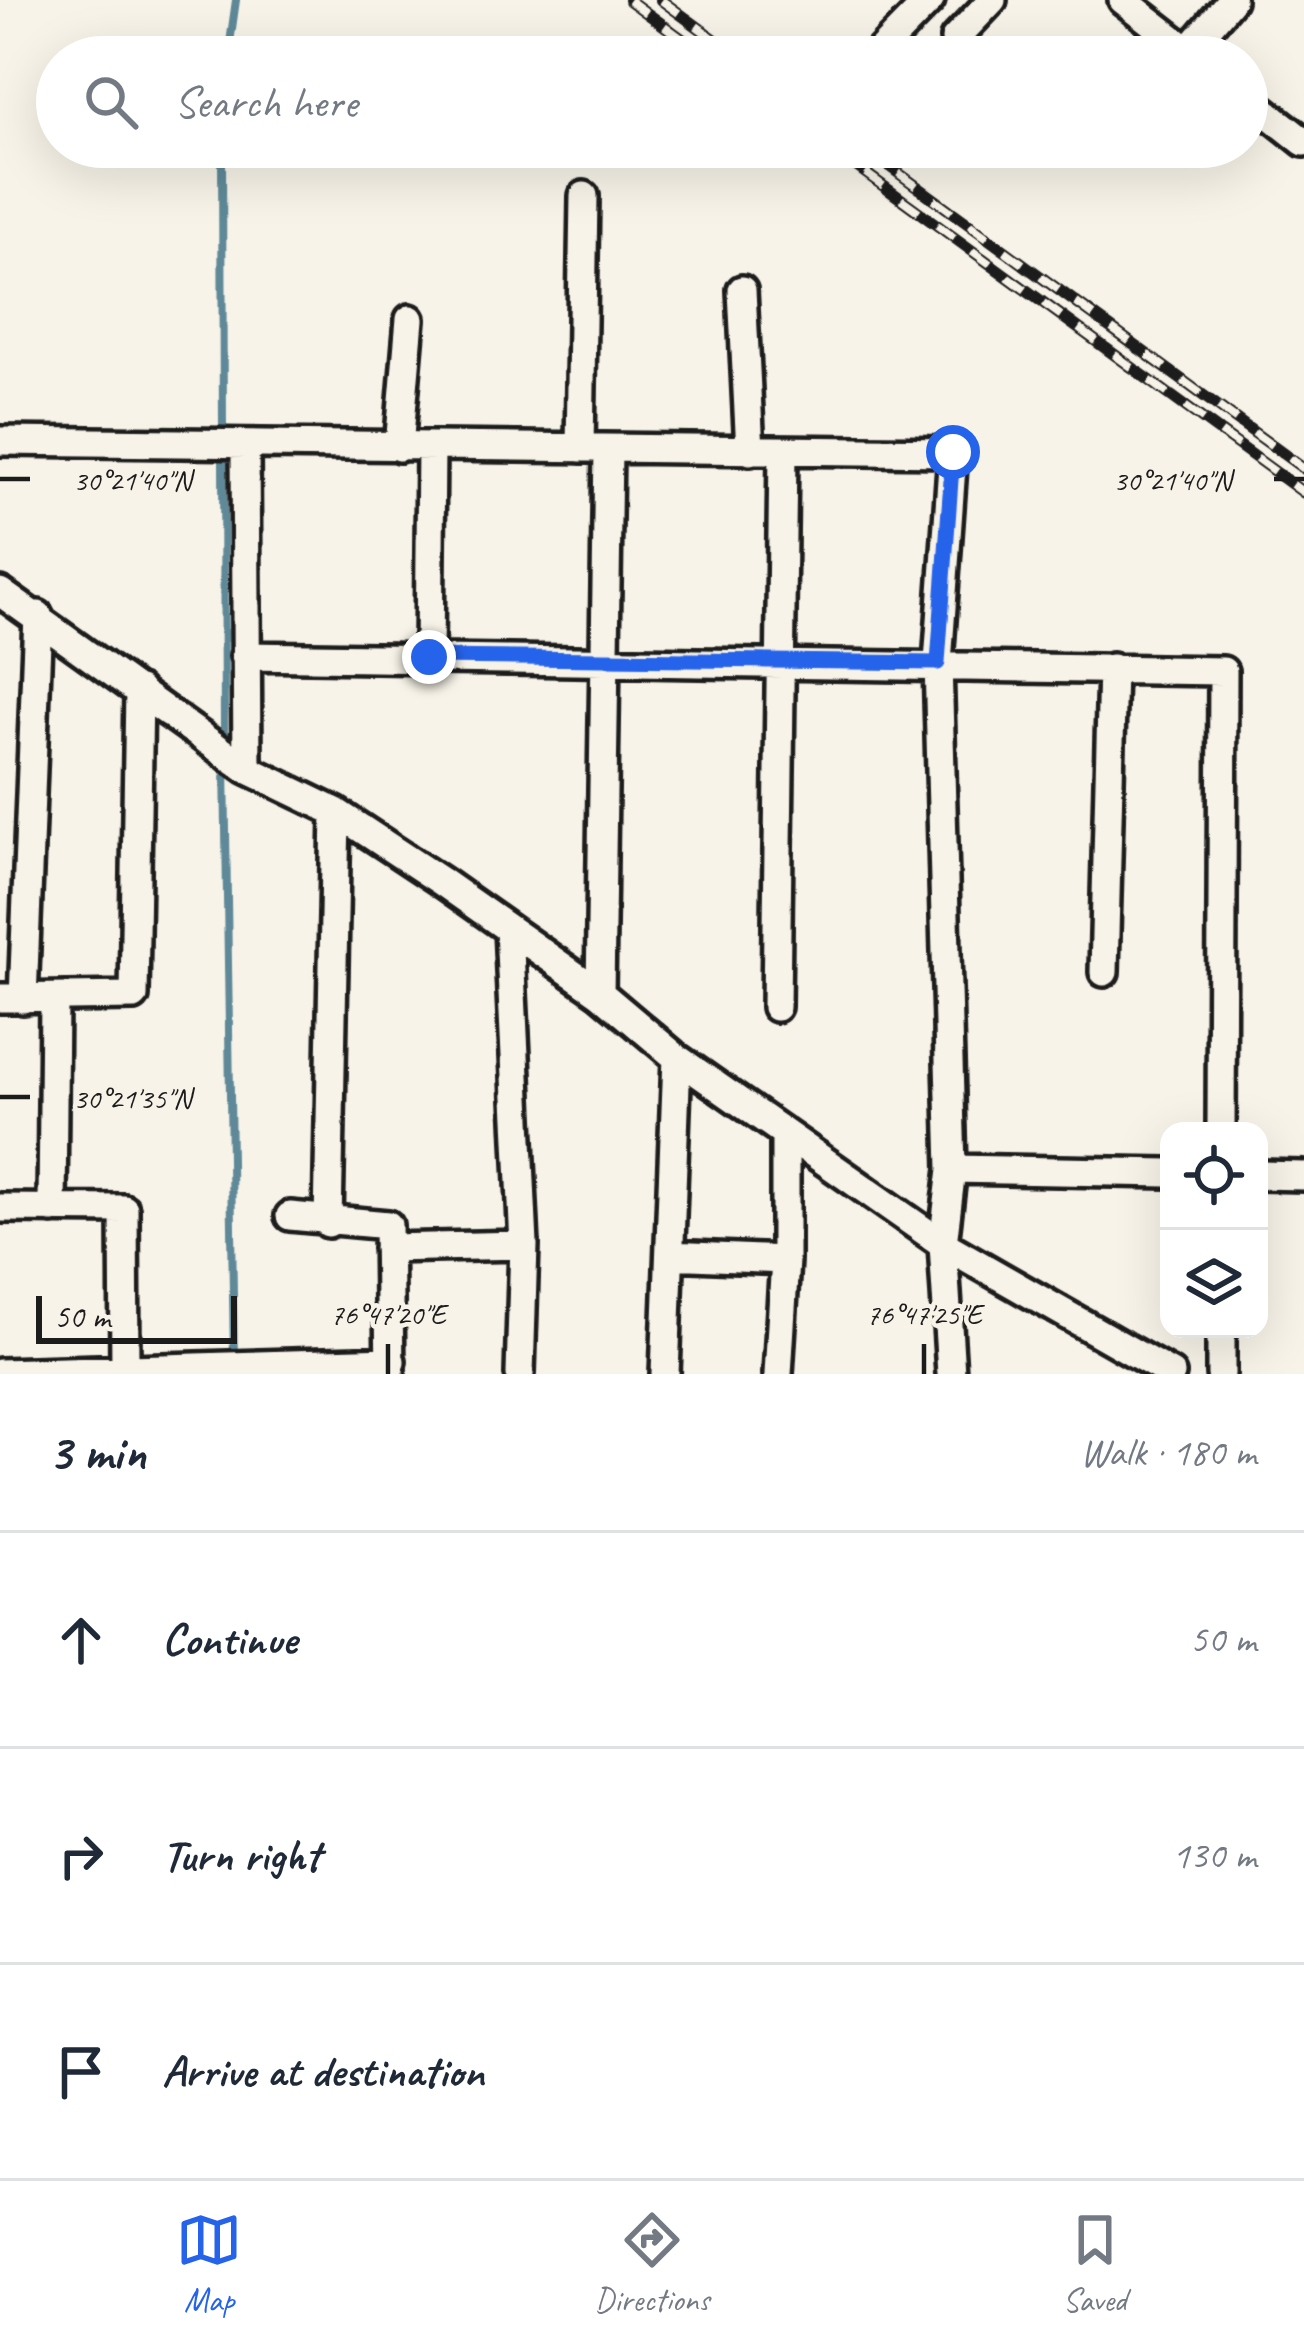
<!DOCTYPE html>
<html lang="en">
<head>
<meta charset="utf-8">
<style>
  body { margin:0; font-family:Caveat,sans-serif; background:#f2f2f3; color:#1f2937 }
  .controls { position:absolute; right:36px; bottom:36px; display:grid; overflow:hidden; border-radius:24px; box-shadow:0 12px 48px #0002 }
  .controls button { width:108px; height:108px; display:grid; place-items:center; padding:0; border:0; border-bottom:3px solid #e0e1e3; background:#fff; color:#1f2937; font:60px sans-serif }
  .scale { position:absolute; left:36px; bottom:30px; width:201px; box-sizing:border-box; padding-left:12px; border:6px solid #1c1c1c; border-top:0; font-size:33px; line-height:42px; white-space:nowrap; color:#1c1c1c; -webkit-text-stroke:9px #f7f3e8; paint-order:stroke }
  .stop { position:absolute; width:36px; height:36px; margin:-27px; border:9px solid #2563eb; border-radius:50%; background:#fff }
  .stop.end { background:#2563eb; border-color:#fff; box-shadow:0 3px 12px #0008 }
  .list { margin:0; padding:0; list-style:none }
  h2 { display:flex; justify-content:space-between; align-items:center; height:156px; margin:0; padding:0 48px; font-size:51px }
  h2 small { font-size:39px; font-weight:400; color:#747a83 }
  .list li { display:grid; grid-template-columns:78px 1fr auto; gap:36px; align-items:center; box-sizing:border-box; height:216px; padding:0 48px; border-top:3px solid #e0e1e3 }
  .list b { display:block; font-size:45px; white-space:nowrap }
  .list em { font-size:39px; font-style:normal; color:#747a83 }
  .icon { flex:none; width:66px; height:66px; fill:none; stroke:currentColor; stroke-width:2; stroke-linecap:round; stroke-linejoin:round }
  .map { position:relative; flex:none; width:1304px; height:1374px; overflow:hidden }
  .search { position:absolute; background:#fff; box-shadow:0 12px 48px #0002; left:36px; right:36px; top:36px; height:132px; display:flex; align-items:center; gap:30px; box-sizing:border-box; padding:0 42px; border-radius:66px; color:#747a83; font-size:45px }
  .sheet { height:804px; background:#fff }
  nav { display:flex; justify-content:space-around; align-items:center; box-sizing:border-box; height:168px; border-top:3px solid #e0e1e3; background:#fff; font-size:33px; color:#747a83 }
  nav a { display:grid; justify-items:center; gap:6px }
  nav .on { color:#2563eb }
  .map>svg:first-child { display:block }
</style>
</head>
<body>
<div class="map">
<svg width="1304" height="1374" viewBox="0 0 1304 1374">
  <rect width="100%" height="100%" fill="#f7f3e8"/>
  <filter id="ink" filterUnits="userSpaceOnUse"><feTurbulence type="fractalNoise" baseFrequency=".00833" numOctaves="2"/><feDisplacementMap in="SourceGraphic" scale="24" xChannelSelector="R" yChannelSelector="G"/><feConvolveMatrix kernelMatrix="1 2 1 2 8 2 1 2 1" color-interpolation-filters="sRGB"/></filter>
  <g filter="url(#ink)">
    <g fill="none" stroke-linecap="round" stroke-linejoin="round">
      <!-- stream -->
      <path stroke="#5e8998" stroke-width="8" d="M228 57 236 0
        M222 147 223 437
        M223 452 224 743
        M225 764 234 1361"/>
      <!-- minor casing -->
      <g stroke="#1c1c1c" stroke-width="36">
        <path id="minor" d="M1123 0 1196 57
          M955 39 992 0
          M881 50 930 0
          M1188 51 1231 0
          M1247 97 1304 142
          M742 290 750 451
          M0 441 953 452 938 663 952 1169 943 1244 951 1374
          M245 446 247 769
          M399 447 410 319
          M580 448 584 196
          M0 592 247 769 336 812 442 882 600 993 677 1058 943 1244 1171 1374
          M245 656 1223 671 1221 1131
          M429 657 431 447
          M509 929 524 1245 520 1374
          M1104 972 1112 668
          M600 993 608 449
          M0 998 134 996 139 690
          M23 999 38 615
          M776 1007 783 452
          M785 1134V1260
          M952 1169 1169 1173
          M1259 1175 1304 1176
          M0 1208 124 1209 125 1371
          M52 1209 54 999
          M290 1216 388 1225 390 1374
          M328 1223 336 812
          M388 1248 524 1245
          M670 1255 785 1260 778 1374
          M0 1373 391 1361
          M665 1374 677 1058
          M1221 1374V1329"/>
      </g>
      <!-- minor -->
      <use href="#minor" stroke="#f7f3e8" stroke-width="27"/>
      <!-- rail casing -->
      <g stroke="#1c1c1c" stroke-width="12">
        <path id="rail" d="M629 0 707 57
          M661 0 739 57
          M830 147 1304 493
          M863 147 1304 469"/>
      </g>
      <!-- rail -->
      <use href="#rail" stroke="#f7f3e8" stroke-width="8" stroke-dasharray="22" stroke-linecap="butt"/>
    </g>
  </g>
  <g fill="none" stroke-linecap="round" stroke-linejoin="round" filter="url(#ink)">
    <!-- route -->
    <path stroke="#2563eb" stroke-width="15" d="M429 657 938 663 953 452"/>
  </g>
  <!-- ticks -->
  <path fill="none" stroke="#1c1c1c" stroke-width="4.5" d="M0 479H30M1274 479H1304M0 1097H30M388 1344V1374M924 1344V1374"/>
  <g font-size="30" text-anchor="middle" fill="#1c1c1c" stroke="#f7f3e8" stroke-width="9" stroke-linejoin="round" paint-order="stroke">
    <text x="132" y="490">30°21'40"N</text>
    <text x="1172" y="490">30°21'40"N</text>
    <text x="132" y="1108">30°21'35"N</text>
    <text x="388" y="1324">76°47'20"E</text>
    <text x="924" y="1324">76°47'25"E</text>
  </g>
</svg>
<div class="controls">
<button><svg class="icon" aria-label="locate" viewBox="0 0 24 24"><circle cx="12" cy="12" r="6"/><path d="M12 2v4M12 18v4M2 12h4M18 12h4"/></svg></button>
<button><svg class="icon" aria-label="layers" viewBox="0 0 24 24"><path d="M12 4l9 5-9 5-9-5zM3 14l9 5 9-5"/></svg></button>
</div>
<div class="scale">50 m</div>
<div class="stop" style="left:953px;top:452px"></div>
<div class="stop end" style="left:429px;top:657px"></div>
<div class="search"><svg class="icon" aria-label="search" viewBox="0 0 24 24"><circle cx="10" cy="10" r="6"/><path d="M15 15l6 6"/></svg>Search here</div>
</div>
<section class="sheet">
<h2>3 min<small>Walk · 180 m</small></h2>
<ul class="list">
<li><svg class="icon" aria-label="ahead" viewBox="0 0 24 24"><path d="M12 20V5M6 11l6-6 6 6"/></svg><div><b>Continue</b></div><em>50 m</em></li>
<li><svg class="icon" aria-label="right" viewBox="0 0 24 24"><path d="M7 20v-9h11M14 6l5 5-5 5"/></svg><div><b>Turn right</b></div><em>130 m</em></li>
<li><svg class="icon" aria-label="arrive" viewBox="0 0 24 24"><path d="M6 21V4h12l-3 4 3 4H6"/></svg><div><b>Arrive at destination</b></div></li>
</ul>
</section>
<nav>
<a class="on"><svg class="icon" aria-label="map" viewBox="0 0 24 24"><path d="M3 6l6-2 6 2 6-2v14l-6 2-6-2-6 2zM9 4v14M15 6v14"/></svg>Map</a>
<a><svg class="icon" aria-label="directions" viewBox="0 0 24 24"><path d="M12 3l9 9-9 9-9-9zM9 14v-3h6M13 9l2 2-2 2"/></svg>Directions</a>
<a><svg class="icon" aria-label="saved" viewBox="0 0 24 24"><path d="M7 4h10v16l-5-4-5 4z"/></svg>Saved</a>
</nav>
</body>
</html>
